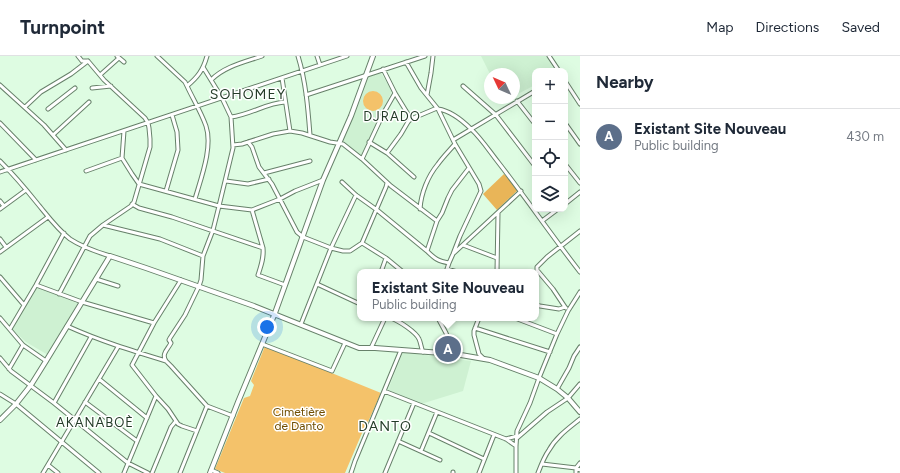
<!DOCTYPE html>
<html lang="en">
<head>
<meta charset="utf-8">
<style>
  body { margin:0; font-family:Figtree,sans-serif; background:#f2f2f3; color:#1f2937 }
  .controls { position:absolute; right:12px; top:12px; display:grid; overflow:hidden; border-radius:8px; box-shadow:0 4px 16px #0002 }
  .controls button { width:36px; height:36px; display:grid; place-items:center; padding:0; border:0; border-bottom:1px solid #e0e1e3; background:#fff; color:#1f2937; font:20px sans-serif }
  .compass { position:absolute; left:484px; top:12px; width:36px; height:36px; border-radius:50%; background:#fff; box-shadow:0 4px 16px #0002; rotate:314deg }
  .you { position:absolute; left:267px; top:271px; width:14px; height:14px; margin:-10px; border:3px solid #fff; border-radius:50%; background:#1a73e8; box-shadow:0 0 0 6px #1a73e833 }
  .badge { display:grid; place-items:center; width:26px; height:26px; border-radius:50%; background:#89329e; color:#fff; font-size:13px; font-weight:700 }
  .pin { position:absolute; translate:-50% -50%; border:2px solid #fff; box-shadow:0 1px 4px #0006 }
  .popup { position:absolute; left:357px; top:213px; width:182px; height:52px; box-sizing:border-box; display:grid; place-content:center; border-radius:8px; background:#fff; filter:drop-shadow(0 1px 3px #0005); font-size:13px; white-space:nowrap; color:#747a83 }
  .popup b { font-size:15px; color:#1f2937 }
  .popup::after { content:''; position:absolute; left:50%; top:100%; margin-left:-8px; border:8px solid transparent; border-top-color:#fff }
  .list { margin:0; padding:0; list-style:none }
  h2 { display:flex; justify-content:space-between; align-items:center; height:52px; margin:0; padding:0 16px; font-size:17px }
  h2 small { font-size:13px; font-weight:400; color:#747a83 }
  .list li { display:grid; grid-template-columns:26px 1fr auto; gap:12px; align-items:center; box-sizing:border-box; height:56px; padding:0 16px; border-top:1px solid #e0e1e3 }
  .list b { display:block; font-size:15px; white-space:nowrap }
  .list p { margin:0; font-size:13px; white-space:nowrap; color:#747a83 }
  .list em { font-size:13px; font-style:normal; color:#747a83 }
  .icon { flex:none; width:22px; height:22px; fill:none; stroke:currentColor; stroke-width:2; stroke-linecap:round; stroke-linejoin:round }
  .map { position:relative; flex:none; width:580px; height:417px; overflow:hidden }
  header { display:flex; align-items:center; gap:24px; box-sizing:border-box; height:56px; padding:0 20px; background:#fff; border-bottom:1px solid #e0e1e3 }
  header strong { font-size:19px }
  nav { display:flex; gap:22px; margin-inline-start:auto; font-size:14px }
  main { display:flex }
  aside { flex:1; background:#fff }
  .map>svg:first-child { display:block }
</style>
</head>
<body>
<header>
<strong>Turnpoint</strong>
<nav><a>Map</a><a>Directions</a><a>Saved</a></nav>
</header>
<main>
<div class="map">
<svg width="580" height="417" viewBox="0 0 580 417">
  <rect width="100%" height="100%" fill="#defce2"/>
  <!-- built -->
  <path fill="#cef1d2" d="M481 0H546L555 15H535V29L514 40V18H490Z
    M381 17 392 35 361 101 343 85 368 21Z
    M37 231 79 248 48 299 26 286 12 273Z
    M403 296 471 305 463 335 421 348 388 334Z"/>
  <!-- green -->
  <path fill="#f4c26a" d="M363 45a10 10 0 1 1 20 0a10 10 0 1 1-20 0Z
    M265 290 381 337 368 366 365 370 345 417H225L215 413 244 342 250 340 254 329 251 325Z"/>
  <!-- forest -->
  <path fill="#e9b558" d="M504 118 518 134 497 154 483 138Z"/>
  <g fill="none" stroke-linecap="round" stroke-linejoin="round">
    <!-- street casing -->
    <g stroke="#67816a" stroke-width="5">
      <path id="street" d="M78 0 82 5H88
        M117 0 124 6
        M157 0 185 26 187 30C193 43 201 56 206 70 213 91 201 122 195 143
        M298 0C306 26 308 53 310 79
        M317 0 320 9
        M549 0 559 15
        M406 6 421 32 438 53 455 88 479 128 481 135 460 180 453 198 449 207 446 216
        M383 13 395 37 411 63
        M100 19 119 2
        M282 22 290 75
        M211 24C225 10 245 6 262 0
        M565 25 580 48
        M0 29 44 69 66 94
        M187 30C198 21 203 14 207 0
        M463 30 496 59 535 110
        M92 32 111 30
        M306 39 425 0
        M427 39 431 17 433 0
        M517 45 535 68
        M25 51 41 36 71 18 88 5 104 24 145 62 148 67 149 72 150 83V91L134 146 131 150 103 169 90 180 59 238
        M48 53 75 32
        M438 53C451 55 462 64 471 73 481 82 490 96 498 106 526 142 552 180 580 216
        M231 61C250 59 266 47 285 46
        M0 67 36 104
        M565 67 580 88
        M124 75 122 102 132 118 139 128 219 150 252 154 280 143 295 135 323 124
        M53 79 89 46
        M453 84 535 35
        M248 86 252 91 259 111 272 128 297 176 303 181 331 192 343 195H350L362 187 386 131 387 127
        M369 86 387 97 414 121
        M233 89 242 88 273 78 290 75 302 77 330 86 343 88 362 103 391 130 437 165
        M387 97 401 78 408 66 411 63 437 52
        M362 103 383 58 395 37
        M0 105C13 118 25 132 37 147 47 159 57 173 70 183 82 191 97 196 110 200
        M565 108 580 127
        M86 115 122 102
        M0 116 347 0
        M264 117 310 105
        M226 125 248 128 269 123
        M342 126 356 139 377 154 427 195C435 203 438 205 449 207
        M166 135 178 94 177 76 172 59
        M0 145 4 150
        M132 148 139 152 172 161 263 192
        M565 148 580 136
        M0 153 26 134
        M420 153C421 137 428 120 438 108 443 101 449 95 455 88
        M252 154 263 192C264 202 261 210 258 219L285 229
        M542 165 558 153
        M103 169 160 183 203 200
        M0 183 6 191
        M362 187 386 202 403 216
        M463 189 497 202
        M427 195 437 165 442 157 448 142 452 134 469 112
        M0 196 48 161
        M454 197 521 135
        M447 213 457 216
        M381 216 386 202
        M497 216 498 157
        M0 221 24 249
        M96 223 118 230
        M181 224 154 267 132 309 156 340 168 353 178 368 182 370 197 375
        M317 228 360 248
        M36 229 82 246 154 267
        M536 247 537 249 540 250 559 253 565 251 566 252
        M565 251 553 233 537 214V211L547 201 580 175
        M0 262 23 289 46 305
        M391 262C399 265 416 276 419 283 421 287 421 292 423 296
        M438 262 446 277 455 298
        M479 262 474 275V279L479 298 484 303
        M515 262 557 278
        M301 268 331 192 356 139
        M67 270C100 285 133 295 166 305L171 310 207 350 233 360
        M475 272 550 296
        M10 273 36 229 64 177
        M262 288 332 315 345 287
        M371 292 385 262
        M0 302 11 315 54 347 128 407 148 417
        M166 305C161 298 168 293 171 287L169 284 170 282 185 259 199 230 201 224 203 200 213 174 219 150 233 92 231 61 222 42 203 11
        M9 313 23 289
        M99 323 147 362
        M557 333 569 312 574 300 580 291
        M384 335 506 383 516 390
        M0 338 16 348 99 417
        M85 346 137 385
        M54 347 91 281
        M429 377 484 403
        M517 382 547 356 568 342 580 328
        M506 383 517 380
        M398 385 440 404
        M421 395 437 356
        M542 408 576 412 580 414
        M48 409 58 417
        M211 414 218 417
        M43 417 118 291
        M124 417 156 340
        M152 417 171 371 176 365
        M180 417 207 350
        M351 417 355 405 401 294
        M385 417 414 347
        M453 417V416
        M479 417 494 379
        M516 417V390L517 375 530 347 539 322 557 278 568 255 580 236
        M538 417C541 409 544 401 549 394 556 381 569 372 580 363
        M576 417V412L580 407"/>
    </g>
    <!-- secondary casing -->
    <g stroke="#67816a" stroke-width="6">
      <path id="secondary" d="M0 364 16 348 31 329 46 305 110 200 146 212 254 250 359 292H375L455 298 490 304 539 322 557 333 568 342 580 356
        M210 417 238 346 275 257 323 124 351 60 373 0"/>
    </g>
    <!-- street -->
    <use href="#street" stroke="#fff" stroke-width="3"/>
    <!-- secondary -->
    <use href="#secondary" stroke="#fff" stroke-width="4"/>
  </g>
  <g text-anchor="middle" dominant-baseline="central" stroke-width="3" stroke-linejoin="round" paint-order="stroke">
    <!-- park labels -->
    <g font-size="12" fill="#704e00" stroke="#fff">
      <text x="299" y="356">Cimetière<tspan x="299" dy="14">de Danto</tspan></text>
    </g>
    <!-- neighbourhood labels -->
    <g font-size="13" letter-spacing="1" fill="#243c28" stroke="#fff">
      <text x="392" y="60">DJRADO</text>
      <text x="95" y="366">AKANABOÈ</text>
    </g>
    <!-- quarter labels -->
    <g font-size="14" letter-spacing="1" fill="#243c28" stroke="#fff">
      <text x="248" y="38">SOHOMEY</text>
      <text x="385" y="370">DANTO</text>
    </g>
  </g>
</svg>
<div class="controls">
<button>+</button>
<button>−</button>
<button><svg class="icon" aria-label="locate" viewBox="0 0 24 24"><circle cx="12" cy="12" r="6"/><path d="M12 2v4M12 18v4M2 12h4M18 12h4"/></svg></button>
<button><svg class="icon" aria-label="layers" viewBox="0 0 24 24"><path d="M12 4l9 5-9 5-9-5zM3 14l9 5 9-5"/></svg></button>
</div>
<svg class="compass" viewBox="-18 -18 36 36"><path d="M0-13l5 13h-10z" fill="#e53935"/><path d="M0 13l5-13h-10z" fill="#747a83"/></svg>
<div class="you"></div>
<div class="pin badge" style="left:448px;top:293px;background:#5c6f8a">A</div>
<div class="popup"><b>Existant Site Nouveau</b>Public building</div>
</div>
<aside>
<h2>Nearby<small></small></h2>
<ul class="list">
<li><span class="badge" style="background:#5c6f8a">A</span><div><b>Existant Site Nouveau</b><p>Public building</p></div><em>430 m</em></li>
</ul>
</aside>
</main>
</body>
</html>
